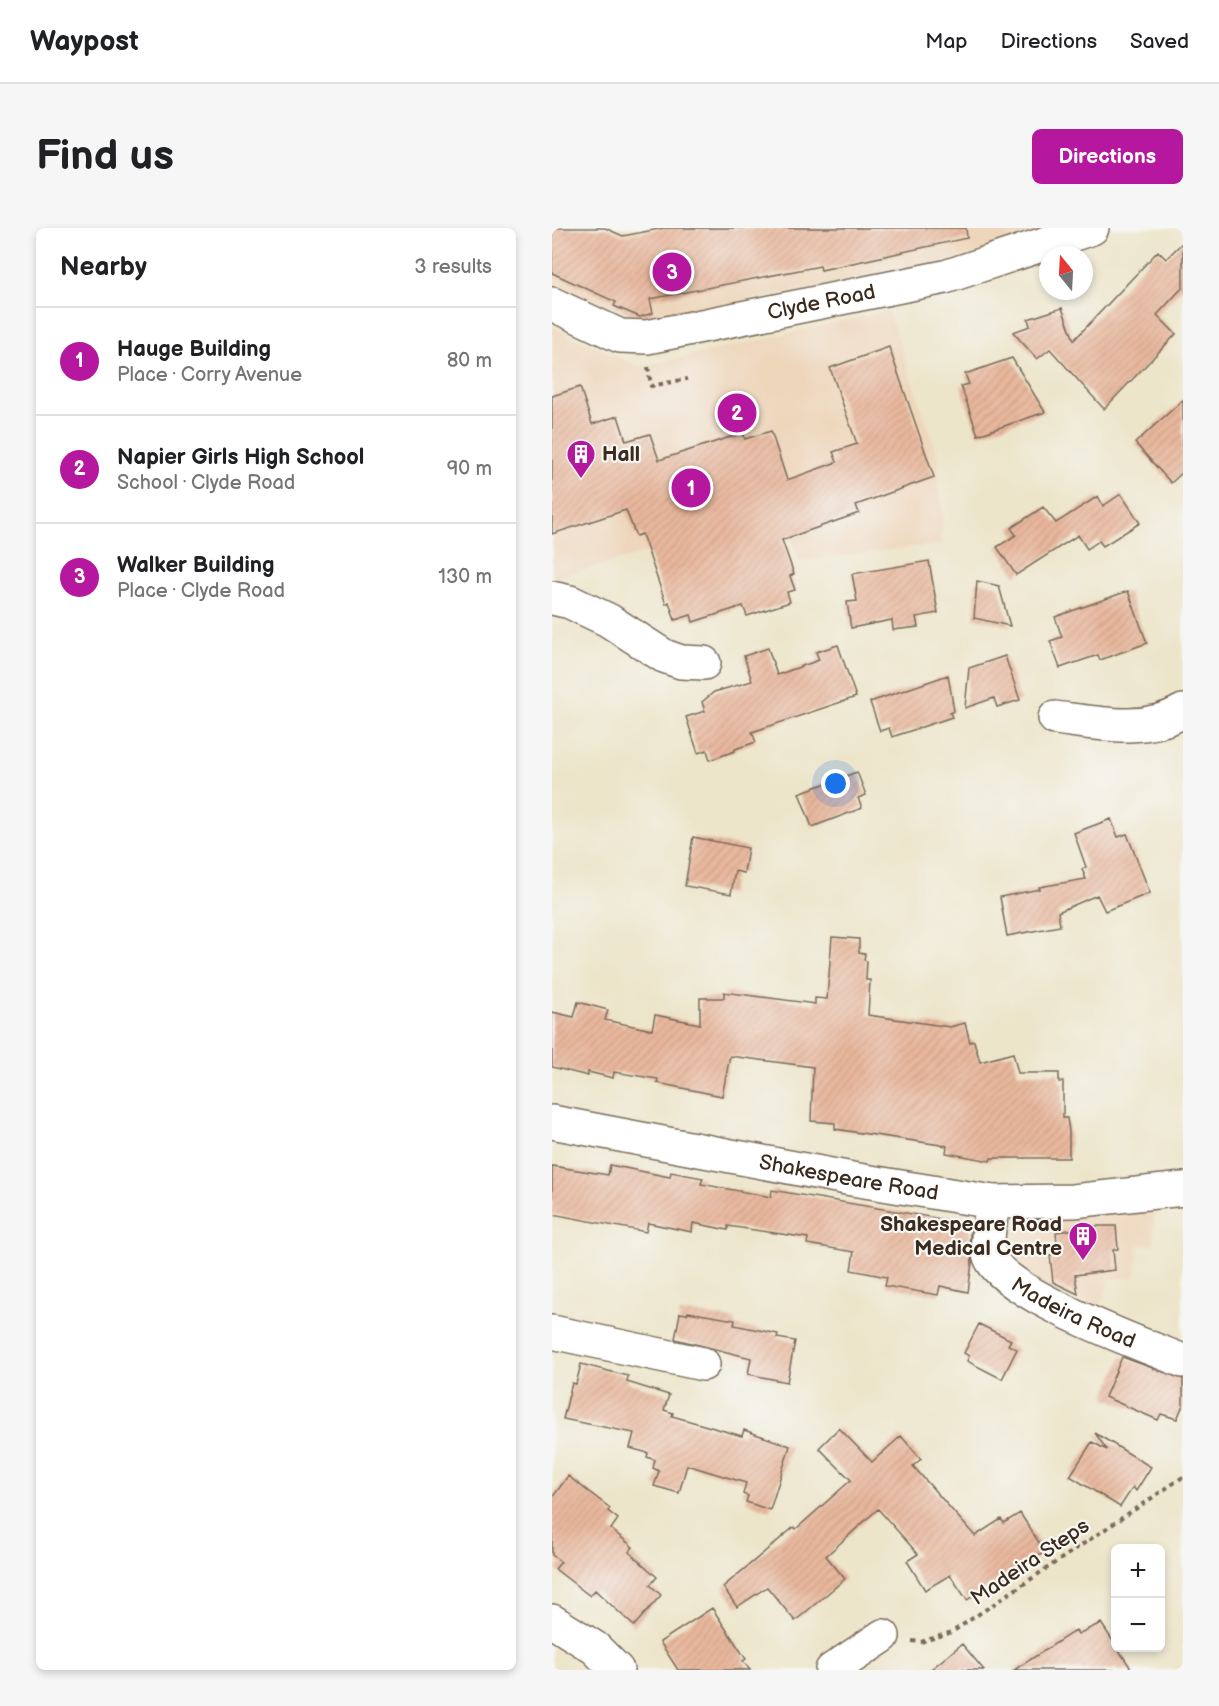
<!DOCTYPE html>
<html lang="en">
<head>
<meta charset="utf-8">
<style>
  body { margin:0; font-family:"Balsamiq Sans",sans-serif; background:#f6f6f6; color:#202124 }
  .controls { position:absolute; right:18px; bottom:18px; display:grid; overflow:hidden; border-radius:9px; box-shadow:0 3px 9px #0003 }
  .controls button { width:54px; height:54px; display:grid; place-items:center; padding:0; border:0; border-bottom:2px solid #e0e0e0; background:#fff; color:#202124; font:30px sans-serif }
  .compass { position:absolute; left:487px; top:18px; width:54px; height:54px; border-radius:50%; background:#fff; box-shadow:0 3px 9px #0003; rotate:342deg }
  .you { position:absolute; left:284px; top:556px; width:21px; height:21px; margin:-15px; border:4px solid #fff; border-radius:50%; background:#1a73e8; box-shadow:0 0 0 9px #1a73e833 }
  .badge { display:grid; place-items:center; width:39px; height:39px; border-radius:50%; background:#b5179e; color:#fff; font-size:20px; font-weight:700 }
  .pin { position:absolute; translate:-50% -50%; border:3px solid #fff; box-shadow:0 2px 6px #0006 }
  .list { margin:0; padding:0; list-style:none }
  h2 { display:flex; justify-content:space-between; align-items:center; height:78px; margin:0; padding:0 24px; font-size:26px }
  h2 small { font-size:20px; font-weight:400; color:#757577 }
  .list li { display:grid; grid-template-columns:39px 1fr auto; gap:18px; align-items:center; box-sizing:border-box; height:108px; padding:0 24px; border-top:2px solid #e0e0e0 }
  .list b { display:block; font-size:22px; white-space:nowrap }
  .list p { margin:0; font-size:20px; white-space:nowrap; color:#757577 }
  .list em { font-size:20px; font-style:normal; color:#757577 }
  .map { position:relative; flex:none; width:631px; height:1442px; overflow:hidden; border-radius:9px }
  header { display:flex; align-items:center; gap:36px; box-sizing:border-box; height:84px; padding:0 30px; background:#fff; border-bottom:2px solid #e0e0e0 }
  header strong { font-size:28px }
  nav { display:flex; gap:33px; margin-inline-start:auto; font-size:21px }
  .intro { display:flex; align-items:center; justify-content:space-between; box-sizing:border-box; height:144px; padding:0 36px }
  h1 { margin:0; font-size:42px }
  .button { padding:15px 27px; border-radius:9px; background:#b5179e; color:#fff; font-size:21px; font-weight:700 }
  main { display:flex; gap:36px; padding:0 36px }
  aside { flex:1; background:#fff; border-radius:9px; box-shadow:0 3px 9px #0003 }
  .map>svg:first-child { display:block }
</style>
</head>
<body>
<header>
<strong>Waypost</strong>
<nav><a>Map</a><a>Directions</a><a>Saved</a></nav>
</header>
<div class="intro"><h1>Find us</h1><a class="button">Directions</a></div>
<main>
<aside>
<h2>Nearby<small>3 results</small></h2>
<ul class="list">
<li><span class="badge">1</span><div><b>Hauge Building</b><p>Place · Corry Avenue</p></div><em>80 m</em></li>
<li><span class="badge">2</span><div><b>Napier Girls High School</b><p>School · Clyde Road</p></div><em>90 m</em></li>
<li><span class="badge">3</span><div><b>Walker Building</b><p>Place · Clyde Road</p></div><em>130 m</em></li>
</ul>
</aside>
<div class="map">
<svg width="631" height="1442" viewBox="0 0 631 1442">
  <defs>
    <pattern id="building-hatch" width="6" height="6" patternUnits="userSpaceOnUse" patternTransform="scale(1.5)"><rect width="6" height="6" fill="#e9b89d"/><path d="M-1 1l2-2M0 6l6-6M5 7l2-2" fill="none" stroke="#c99e87"/></pattern>
  </defs>
  <rect width="100%" height="100%" fill="#f6f6f2"/>
  <filter id="ink" filterUnits="userSpaceOnUse"><feTurbulence type="fractalNoise" baseFrequency=".0167" numOctaves="2"/><feDisplacementMap in="SourceGraphic" scale="12" xChannelSelector="R" yChannelSelector="G"/><feConvolveMatrix kernelMatrix="1 2 1 2 8 2 1 2 1" color-interpolation-filters="sRGB"/></filter>
  <filter id="wash" filterUnits="userSpaceOnUse"><feTurbulence type="fractalNoise" baseFrequency=".008" numOctaves="4" result="noise"/><feDisplacementMap in="SourceGraphic" scale="24" xChannelSelector="R" yChannelSelector="G"/><feGaussianBlur stdDeviation="1.35" result="paint"/><feColorMatrix in="noise" values="0 0 0 0 0 0 0 0 0 0 0 0 0 0 0 0 0 1.4 0 .05"/><feComposite in="paint" operator="in"/></filter>
  <g filter="url(#wash)">
    <rect width="100%" height="100%" fill="#ede5ca"/>
    <!-- built -->
    <path fill="#eed6bb" d="M0 0H501L397 34 111 88 76 87 0 54Z
      M336 83 387 231 386 257 391 283 389 316 247 333 232 286 0 351V99L88 139Z
      M602 973V1016L586 1018 584 1049 558 1051 548 1080 436 1041 448 1017 450 992Z"/>
    <g id="blocks">
      <!-- building -->
      <path fill="url(#building-hatch)" d="M0 0H53L71 8 112 0H414L415 10 269 42 268 38 98 71 101 85 88 89 62 78 64 74 0 45Z
        M631 14V59L605 87 624 106 552 181 498 121 485 131 461 104 478 98 476 91 510 80 522 112 606 23 614 31Z
        M337 119 382 249 304 277 307 285 230 312 242 346 238 348 243 362 235 364 238 374 195 388 191 378 141 394 139 387 123 392 117 374 114 376 90 306 84 308 74 282 0 306V168L28 159 40 196 66 188 74 213 98 206 107 232 191 205 193 211 219 203 235 252 285 234 281 224 305 216 278 140Z
        M460 130 493 184 426 207 409 158 417 156 413 146Z
        M631 172V244L619 255 583 215Z
        M569 266 588 295 551 318 547 313 535 321 526 307 464 347 445 319 464 307 459 300 491 279 504 295 546 268 551 278Z
        M377 333 386 385 364 389 366 399 341 402 340 392 299 400 295 374 305 373 300 346Z
        M425 353 447 358 458 398 422 390Z
        M576 363 595 415 548 432 546 427 508 440 498 413 510 409 503 389Z
        M286 417 304 469 200 504 204 514 183 521V523L158 532 155 522 146 525 134 489 153 483 150 474 162 464 200 453 192 428 216 420 225 447 267 432 264 424Z
        M453 428 468 472 445 479 442 470 413 480 417 440Z
        M396 447 402 483 398 485 400 489 340 509 337 500 328 503 318 474Z
        M305 544 314 567 306 570 310 580 260 599 247 565Z
        M559 591 566 609 575 606 598 665 553 683 545 667 506 684 508 698 455 708 448 669 488 661 487 659 534 651 530 641 534 639 522 605Z
        M141 609 196 620 192 645 183 643 179 666 133 658Z
        M280 709 307 711V725L313 726 312 732 315 733 314 752H318L316 787 398 799 413 795 418 814 422 813 428 834 461 825 466 845H507V854H511V890H515L517 903V930H439L438 933 394 925 395 918 283 901V895L259 893 261 839 178 828 170 868 105 855 106 851 62 844 61 850 36 844V848L0 839V784L22 789 26 774 56 782 53 792 100 802 103 787 148 796V770H172V764L263 776V770L275 771Z
        M58 937 118 949 119 944 151 950 149 956 219 969 220 962 419 996 417 1018 420 1035 416 1064 388 1058 386 1067 333 1058 335 1049 299 1042 302 1024 255 1016 256 1010 176 998V1002L141 995 140 1004 96 995 94 1004 0 986V938L56 947Z
        M544 998H564L566 1021 561 1022 563 1042 523 1047 526 1066 501 1054 498 1027 506 1026 504 1004Z
        M136 1084 183 1092 182 1097 226 1106 225 1110 243 1113 235 1154 196 1146 199 1130 123 1111 128 1085 135 1086Z
        M427 1096 459 1112 456 1117 465 1121 450 1151 415 1133 417 1128 412 1125Z
        M570 1129 631 1151V1177L625 1191 609 1186 606 1192 553 1169Z
        M29 1136 76 1148 75 1154 117 1167 112 1182 121 1185 120 1188 190 1208 192 1202 238 1218 218 1282 194 1274 196 1268 191 1266 194 1255 135 1237 127 1265 102 1258 107 1243 101 1240 103 1232 95 1229 96 1225 78 1220 82 1205 11 1191 20 1155 24 1156Z
        M287 1200 320 1234 349 1208 369 1231 361 1238 423 1308 449 1291 452 1295 468 1285 493 1324 415 1372 398 1347 373 1362 355 1333 366 1326 326 1281 274 1328 293 1351 243 1393 215 1359 185 1379 171 1359 242 1299 244 1301 299 1252 267 1220Z
        M543 1205 599 1239 584 1263 581 1259 568 1279 518 1248 540 1214 555 1222Z
        M16 1248 58 1280 56 1283 66 1291 59 1301 81 1319 77 1324 105 1349 98 1357 109 1367 82 1398 43 1362 38 1368 3 1341 9 1334 0 1327V1270Z
        M160 1380 194 1431 191 1433 198 1442H126L108 1414Z
        M549 1395 580 1442H462L524 1402 526 1406Z
        M410 1416 432 1442H378Z"/>
    </g>
  </g>
  <g filter="url(#ink)">
    <use href="#blocks" fill-opacity="0" stroke="#796b5a" stroke-width="1.5"/>
    <g fill="none" stroke-linecap="round" stroke-linejoin="round">
      <!-- minor casing -->
      <g stroke="#796b5a" stroke-width="36">
        <g id="minor">
          <path id="s1" d="M0 76 68 108 95 109 393 49 540 0"/>
          <path d="M0 370 18 374 56 392 112 428 129 434 152 435"/>
          <path d="M503 490C544 495 593 506 631 483"/>
          <path id="s2" d="M0 894 300 951 441 974 521 973 631 961"/>
          <path id="s3" d="M441 974C440 989 432 1015 438 1029 453 1067 592 1117 631 1133"/>
          <path d="M0 1104 151 1136"/>
          <path d="M0 1393 43 1420 65 1442"/>
          <path d="M280 1442 331 1408"/>
        </g>
      </g>
      <!-- path -->
      <path stroke="#796b5a" stroke-width="4" stroke-dasharray="4.5 4.5" stroke-linecap="butt" d="M96 139 99 158 135 151
        M360 1413 369 1414 400 1404 631 1249"/>
      <!-- minor -->
      <use href="#minor" stroke="#fff" stroke-width="33"/>
    </g>
  </g>
  <!-- icons -->
  <defs>
    <g id="building-pin" transform="scale(1.5)"><path d="M0 17L-7.5 6A9.5 9.5 0 1 1 7.5 6Z" fill="#b5179e" stroke="#f6f6f2"/><path d="M-4-6H4V6H1V3H-1V6H-4ZM-2.5-4.3h1.7v1.8h-1.7ZM.8-4.3h1.7v1.8H.8ZM-2.5-1h1.7V.8h-1.7ZM.8-1h1.7V.8H.8Z" fill="#fff"/></g>
  </defs>
  <g fill-rule="evenodd">
    <use href="#building-pin" x="29" y="226"/>
    <use href="#building-pin" x="531" y="1008"/>
  </g>
  <g text-anchor="middle" dominant-baseline="central" stroke-width="4.5" stroke-linejoin="round" paint-order="stroke">
    <!-- street labels -->
    <g font-size="21" fill="#3b2a1e" stroke="#f6f6f2">
      <text stroke="none"><textPath href="#s1" startOffset="280">Clyde Road</textPath></text>
      <text stroke="none"><textPath href="#s2" startOffset="302">Shakespeare Road</textPath></text>
      <text stroke="none"><textPath href="#s3" startOffset="158">Madeira Road</textPath></text>
      <text transform="translate(478 1334) rotate(-34)">Madeira Steps</text>
    </g>
    <!-- poi labels -->
    <g font-size="21" font-weight="bold" fill="#3b2a1e" stroke="#f6f6f2" text-anchor="start">
      <text x="50" y="226">Hall</text>
      <text x="510" y="996" text-anchor="end">Shakespeare Road<tspan x="510" dy="24">Medical Centre</tspan></text>
    </g>
  </g>
</svg>
<div class="controls">
<button>+</button>
<button>−</button>
</div>
<svg class="compass" viewBox="-18 -18 36 36"><path d="M0-13l5 13h-10z" fill="#e53935"/><path d="M0 13l5-13h-10z" fill="#757577"/></svg>
<div class="you"></div>
<div class="pin badge" style="left:139px;top:260px">1</div>
<div class="pin badge" style="left:185px;top:185px">2</div>
<div class="pin badge" style="left:120px;top:44px">3</div>
</div>
</main>
</body>
</html>
